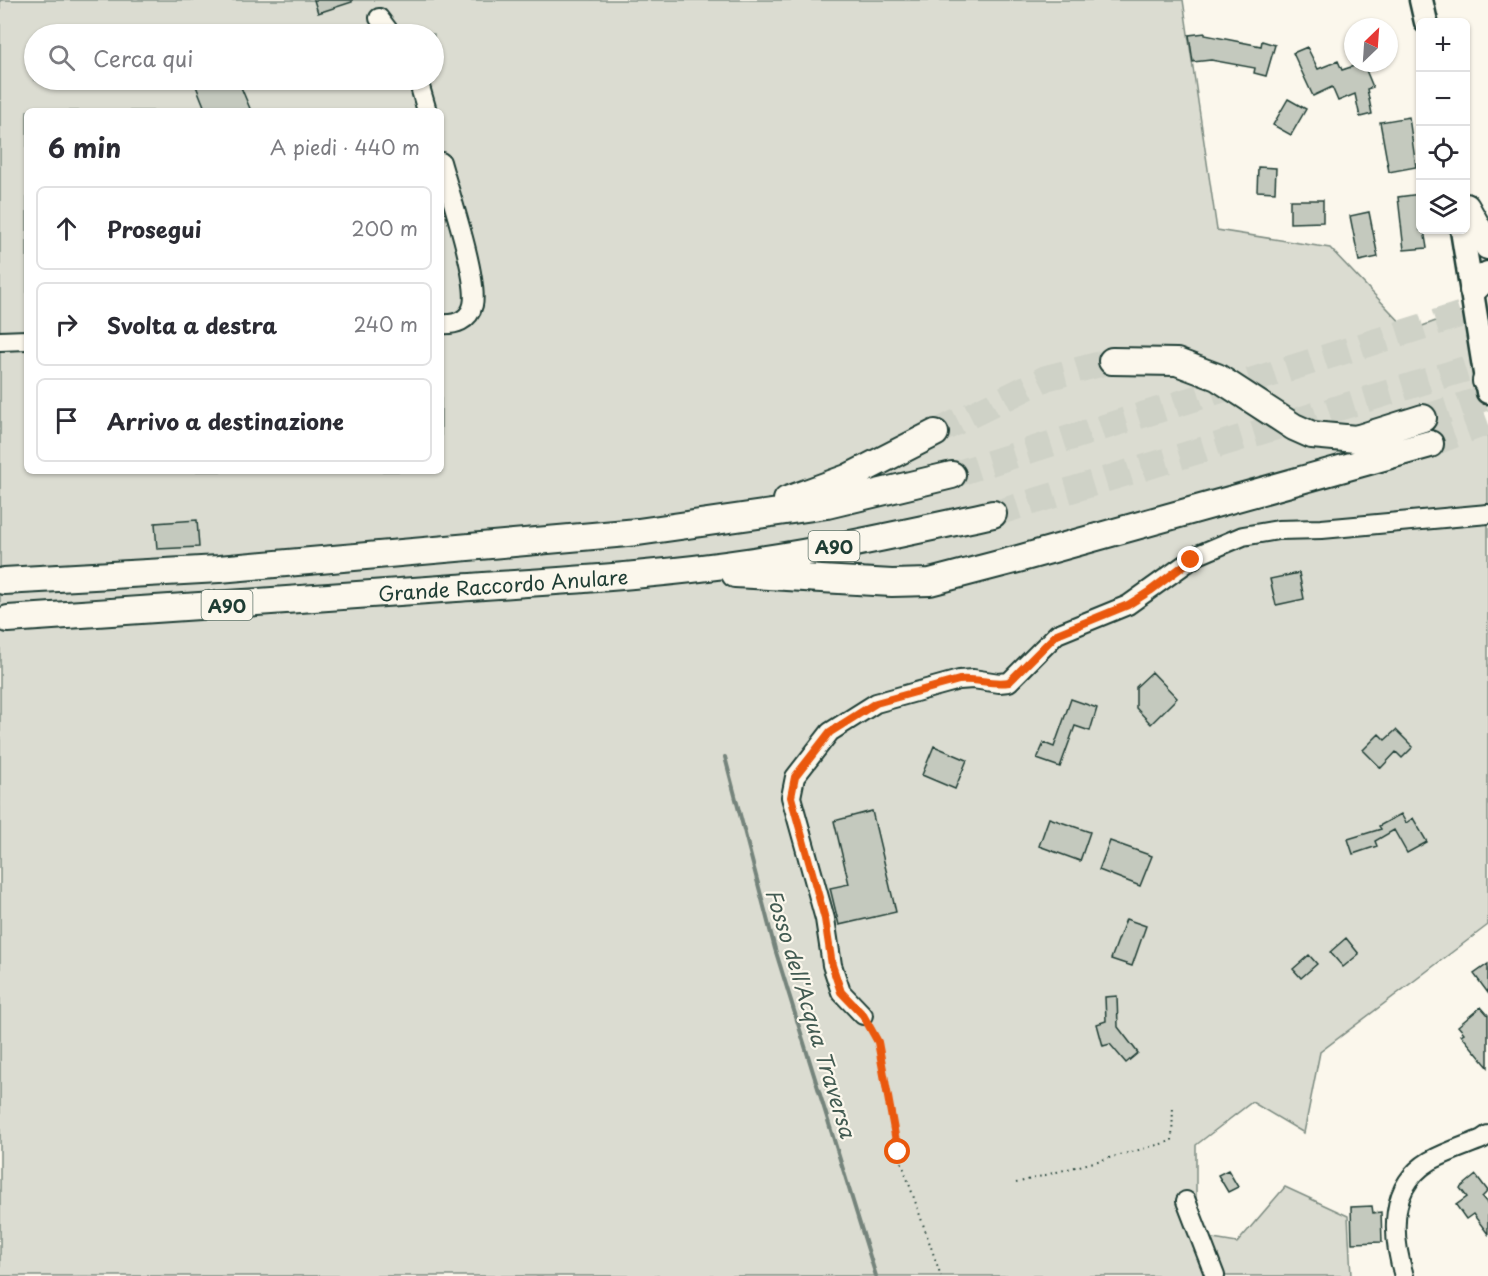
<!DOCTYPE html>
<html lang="it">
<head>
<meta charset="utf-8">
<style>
  body { margin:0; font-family:"Playpen Sans",sans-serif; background:#f2f2f3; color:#2b2b33 }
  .controls { position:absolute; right:18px; top:18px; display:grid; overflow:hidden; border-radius:9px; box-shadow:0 2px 4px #0004 }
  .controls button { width:54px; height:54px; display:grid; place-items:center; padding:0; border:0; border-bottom:2px solid #e1e1e2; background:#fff; color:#2b2b33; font:30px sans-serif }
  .compass { position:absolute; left:1344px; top:18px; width:54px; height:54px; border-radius:50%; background:#fff; box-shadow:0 2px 4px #0004; rotate:25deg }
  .stop { position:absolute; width:18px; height:18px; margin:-14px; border:4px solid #ea580c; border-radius:50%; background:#fff }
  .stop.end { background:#ea580c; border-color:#fff; box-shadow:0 2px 6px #0008 }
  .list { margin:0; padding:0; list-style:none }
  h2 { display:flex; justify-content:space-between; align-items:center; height:78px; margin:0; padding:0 24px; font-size:26px }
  h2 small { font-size:20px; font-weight:400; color:#7c7c81 }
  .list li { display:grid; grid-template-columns:39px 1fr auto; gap:18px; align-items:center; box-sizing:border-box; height:84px; margin:0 12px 12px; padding:0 12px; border:2px solid #e1e1e2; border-radius:9px }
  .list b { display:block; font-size:22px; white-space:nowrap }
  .list em { font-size:20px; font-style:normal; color:#7c7c81 }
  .icon { flex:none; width:33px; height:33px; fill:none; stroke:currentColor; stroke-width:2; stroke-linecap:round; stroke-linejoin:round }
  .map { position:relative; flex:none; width:1488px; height:1276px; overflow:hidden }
  .search { position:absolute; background:#fff; box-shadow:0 2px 4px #0004; left:24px; top:24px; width:420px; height:66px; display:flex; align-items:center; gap:15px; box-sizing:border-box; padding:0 21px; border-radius:33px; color:#7c7c81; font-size:22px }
  .panel { position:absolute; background:#fff; box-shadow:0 2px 4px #0004; left:24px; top:108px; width:420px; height:366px; border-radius:9px }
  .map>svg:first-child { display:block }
</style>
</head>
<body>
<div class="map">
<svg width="1488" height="1276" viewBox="0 0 1488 1276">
  <rect width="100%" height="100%" fill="#fbf7ec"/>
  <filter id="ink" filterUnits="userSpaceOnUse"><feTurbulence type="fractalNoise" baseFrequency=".0167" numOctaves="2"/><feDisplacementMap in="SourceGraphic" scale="12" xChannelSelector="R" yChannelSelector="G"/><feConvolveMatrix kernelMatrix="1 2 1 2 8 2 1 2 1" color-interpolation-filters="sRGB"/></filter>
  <g filter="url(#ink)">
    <!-- green -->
    <path fill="#dbdcd1" stroke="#7d8c82" stroke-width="1.5" fill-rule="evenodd" d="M0 0H1183L1217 230 1330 248 1409 331 1465 310 1488 438V925L1320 1052 1304 1133 1252 1102 1196 1145V1207L1207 1238 1237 1243 1285 1187 1348 1216 1351 1276H0ZM34 34H434V80H34ZM27 111H441V471H27Z"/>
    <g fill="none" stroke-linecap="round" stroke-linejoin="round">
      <!-- stream -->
      <path stroke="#74847b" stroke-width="4" d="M725 757 775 949 876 1276"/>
    </g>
    <!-- building -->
    <path fill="#c4c9be" stroke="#1f3d34" stroke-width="1.5" d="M314 0H352V2L318 13Z
      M1205 33V35L1261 46 1262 41 1275 45 1266 76 1254 73 1255 68 1211 60 1193 62 1189 35Z
      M1307 47 1318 69 1338 61 1342 70 1363 63 1373 87 1367 89 1372 114 1360 117 1355 94 1338 101 1332 87 1313 96 1293 53Z
      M211 80H238L251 111H218L216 108 206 111 196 86Z
      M1288 99 1306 109 1291 135 1273 125Z
      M1409 117 1416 167 1389 172 1380 122Z
      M1258 167 1276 168 1275 192 1257 191Z
      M1420 194V230H1424L1427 248 1404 250 1398 197Z
      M1290 200H1323V222L1290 223Z
      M1369 212 1378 257 1359 261 1350 216Z
      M197 520 199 547 157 549 155 523Z
      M1299 573 1304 599 1276 605 1270 579Z
      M1152 672 1177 698 1151 724 1136 708V687Z
      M1071 699 1097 708 1090 731 1075 726 1060 767 1037 759 1044 743 1054 747Z
      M1396 730 1413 747 1402 758 1396 752 1381 768 1363 750 1379 734 1385 740Z
      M934 746 967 760 955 789 922 775Z
      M872 811 896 912 839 925 830 888 849 884 834 821Z
      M1401 814 1406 823 1413 818 1427 842 1407 853 1394 830 1375 841 1377 846 1353 854 1348 839 1381 829 1379 826Z
      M1049 818 1090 832 1080 861 1039 846Z
      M1110 841 1152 856 1140 886 1099 870Z
      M1126 919 1146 926 1132 966 1111 959Z
      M1346 938 1359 954 1343 967 1330 952Z
      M1309 955 1317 964 1301 978 1293 969Z
      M1488 964V993L1474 974Z
      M1117 996 1118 1027 1138 1053 1126 1063 1110 1044 1103 1046 1097 1024 1106 1021 1105 997Z
      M1481 1007 1488 1015V1067L1461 1035 1464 1033 1458 1026Z
      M1228 1170 1238 1187 1228 1192 1218 1175Z
      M1476 1175 1488 1191 1482 1197 1488 1204V1234L1473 1214 1466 1219 1456 1205 1467 1197 1460 1188Z
      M1372 1206 1373 1213 1381 1212 1382 1242 1352 1243 1351 1207Z"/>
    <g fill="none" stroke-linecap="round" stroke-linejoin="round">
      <!-- highway-tunnel -->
      <path stroke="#cfd2c7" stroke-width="26" stroke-dasharray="26 13" stroke-linecap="butt" d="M1423 418 1488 397
        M935 433 1046 378 1112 361
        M1430 444 1488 422
        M952 475 1488 306
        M993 514 1488 362"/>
      <!-- minor casing -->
      <g stroke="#1f3d34" stroke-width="22">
        <path id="minor" d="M379 18 391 34
          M418 80 427 111
          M441 162C449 191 479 280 473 305 469 321 455 325 441 324
          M0 341 27 340
          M863 1015 841 992 832 965 825 919 791 797 795 777 830 732 876 703 959 680 973 679 999 683 1009 682 1057 634 1128 605 1198 555 1243 536 1278 530 1322 529 1488 514
          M1186 1201 1215 1276
          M1404 1276C1392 1236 1388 1186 1430 1161 1446 1152 1465 1146 1482 1139L1488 1135"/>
      </g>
      <!-- major casing -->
      <g stroke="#1f3d34" stroke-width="27">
        <path id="major" d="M1421 0 1426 22
          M1462 230 1488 392"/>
      </g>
      <!-- highway casing -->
      <g stroke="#1f3d34" stroke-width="30">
        <path id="highway" d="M1466 207 1488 246
          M1473 290 1488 275
          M1112 361 1177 362 1217 377 1294 427 1312 435 1356 439 1423 418
          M1486 381 1488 376
          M787 500 847 478 935 433
          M735 574 892 583 930 582 1018 559 1430 444
          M4 581 219 569 638 532 827 505 952 475
          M8 619C157 609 307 599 456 588 555 581 655 576 753 561 834 549 913 531 993 514"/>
      </g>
      <!-- path -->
      <path stroke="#1f3d34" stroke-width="2" stroke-dasharray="1.5 4.5" stroke-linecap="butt" d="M870 1029 878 1042 898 1152 941 1276
        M1016 1183 1172 1141 1173 1105"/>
      <!-- minor -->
      <use href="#minor" stroke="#fbf7ec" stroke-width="18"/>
      <!-- major -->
      <use href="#major" stroke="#fbf7ec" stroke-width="22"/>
      <!-- highway -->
      <use href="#highway" stroke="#fbf7ec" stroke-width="26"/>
    </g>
  </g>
  <g fill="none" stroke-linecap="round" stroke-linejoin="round" filter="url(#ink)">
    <!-- route -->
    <path stroke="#ea580c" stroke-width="8" d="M898 1152 878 1042 863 1015 841 992 832 965 825 919 791 797 795 777 830 732 876 703 959 680C976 678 992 685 1009 682L1057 634 1128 605 1150 591 1191 560"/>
  </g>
  <g text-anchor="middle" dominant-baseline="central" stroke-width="4.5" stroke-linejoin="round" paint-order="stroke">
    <!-- shield labels -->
    <g fill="#fbf7ec" stroke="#61756b" stroke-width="1.5">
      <rect x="808.5" y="531" width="51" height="30" rx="4.5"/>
      <rect x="201.5" y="590" width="51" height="30" rx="4.5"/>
    </g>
    <g font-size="18" font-weight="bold" fill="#1f3d34">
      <text x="834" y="546">A90</text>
      <text x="227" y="605">A90</text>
    </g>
    <!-- street labels -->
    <g font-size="20" fill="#1f3d34" stroke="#fbf7ec">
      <text transform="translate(503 585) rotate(-4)">Grande Raccordo Anulare</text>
    </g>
    <!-- water labels -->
    <g font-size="21" font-style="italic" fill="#425b52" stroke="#fbf7ec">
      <text transform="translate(812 1013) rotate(73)">Fosso dell'Acqua Traversa</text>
    </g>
  </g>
</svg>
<div class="controls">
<button>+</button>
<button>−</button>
<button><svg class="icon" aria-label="locate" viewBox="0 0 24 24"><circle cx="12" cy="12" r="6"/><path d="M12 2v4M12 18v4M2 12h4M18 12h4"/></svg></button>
<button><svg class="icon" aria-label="layers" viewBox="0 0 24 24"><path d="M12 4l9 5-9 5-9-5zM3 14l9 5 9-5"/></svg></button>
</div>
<svg class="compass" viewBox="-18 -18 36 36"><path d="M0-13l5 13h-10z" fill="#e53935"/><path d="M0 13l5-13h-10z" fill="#7c7c81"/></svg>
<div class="stop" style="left:898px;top:1152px"></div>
<div class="stop end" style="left:1191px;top:560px"></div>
<div class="search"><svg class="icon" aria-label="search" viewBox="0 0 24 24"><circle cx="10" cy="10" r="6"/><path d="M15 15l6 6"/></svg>Cerca qui</div>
<section class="panel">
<h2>6 min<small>A piedi · 440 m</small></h2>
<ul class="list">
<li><svg class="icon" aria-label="ahead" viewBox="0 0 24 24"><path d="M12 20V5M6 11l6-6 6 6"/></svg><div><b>Prosegui</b></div><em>200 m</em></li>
<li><svg class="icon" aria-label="right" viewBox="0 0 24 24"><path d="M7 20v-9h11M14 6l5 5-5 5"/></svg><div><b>Svolta a destra</b></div><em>240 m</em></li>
<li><svg class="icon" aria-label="arrive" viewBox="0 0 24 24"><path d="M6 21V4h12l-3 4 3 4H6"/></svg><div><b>Arrivo a destinazione</b></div></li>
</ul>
</section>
</div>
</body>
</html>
